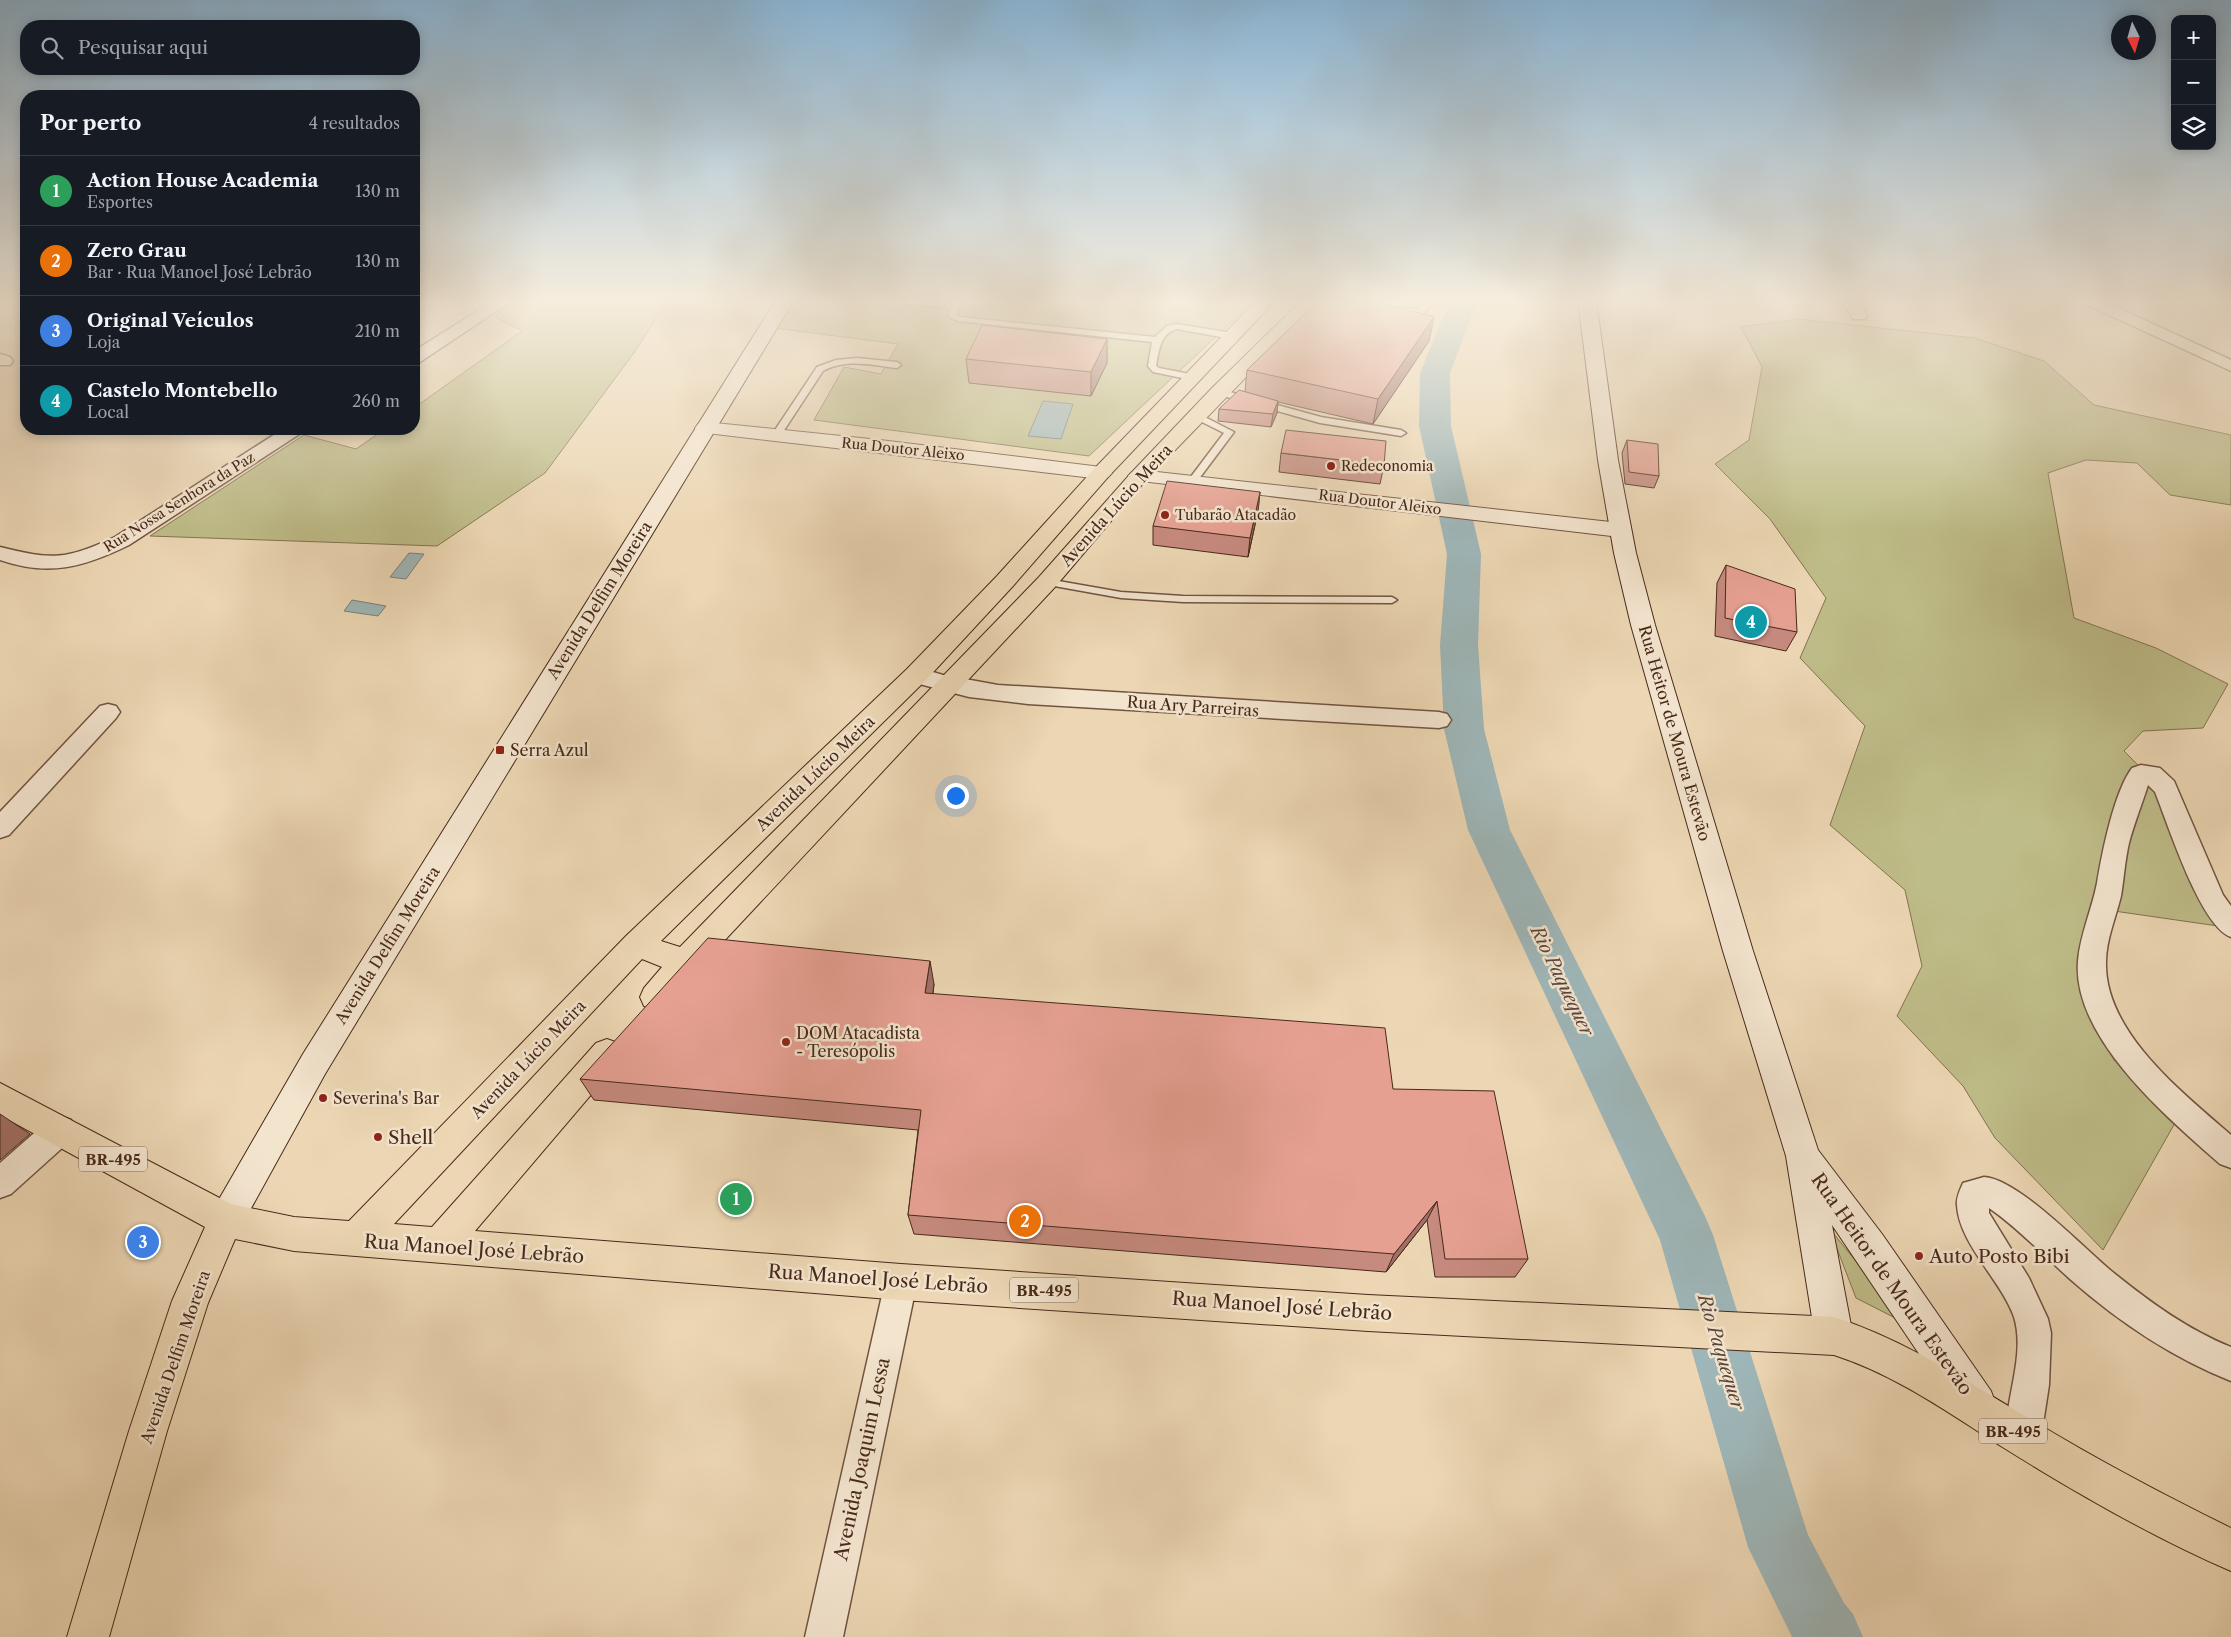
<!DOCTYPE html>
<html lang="pt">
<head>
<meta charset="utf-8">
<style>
  body { margin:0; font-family:"Libre Caslon Text",serif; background:#20242c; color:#f1f3f6 }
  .controls { position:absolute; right:15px; top:15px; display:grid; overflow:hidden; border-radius:10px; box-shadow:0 2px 12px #0003 }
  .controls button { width:45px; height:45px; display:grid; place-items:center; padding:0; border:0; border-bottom:1px solid #363941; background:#171b24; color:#f1f3f6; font:25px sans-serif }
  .compass { position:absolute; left:2111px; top:15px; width:45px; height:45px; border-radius:50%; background:#171b24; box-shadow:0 2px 12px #0003; rotate:175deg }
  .you { position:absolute; left:955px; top:795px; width:18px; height:18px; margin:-12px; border:4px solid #fff; border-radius:50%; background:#1a73e8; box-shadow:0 0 0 8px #1a73e833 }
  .badge { display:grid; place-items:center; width:32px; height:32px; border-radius:50%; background:#c59692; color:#fff; font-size:16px; font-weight:700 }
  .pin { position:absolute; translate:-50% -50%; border:2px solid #fff; box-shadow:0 1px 5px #0006 }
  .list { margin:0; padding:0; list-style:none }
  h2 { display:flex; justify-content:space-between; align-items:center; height:65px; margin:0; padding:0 20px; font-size:21px }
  h2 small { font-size:16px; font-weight:400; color:#9ea1a6 }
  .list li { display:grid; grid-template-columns:32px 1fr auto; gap:15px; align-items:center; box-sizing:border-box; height:70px; padding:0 20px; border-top:1px solid #363941 }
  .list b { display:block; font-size:19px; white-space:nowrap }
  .list p { margin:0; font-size:16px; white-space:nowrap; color:#9ea1a6 }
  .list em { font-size:16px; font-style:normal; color:#9ea1a6 }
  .icon { flex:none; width:28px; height:28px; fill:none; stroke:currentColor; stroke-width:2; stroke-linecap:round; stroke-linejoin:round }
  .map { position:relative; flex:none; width:2231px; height:1637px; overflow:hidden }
  .search { position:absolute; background:#171b24; box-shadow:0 2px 12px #0003; left:20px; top:20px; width:400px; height:55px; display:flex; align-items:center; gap:12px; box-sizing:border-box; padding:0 18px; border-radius:20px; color:#9ea1a6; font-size:19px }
  .panel { position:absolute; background:#171b24; box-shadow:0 2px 12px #0003; left:20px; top:90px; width:400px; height:345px; border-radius:20px }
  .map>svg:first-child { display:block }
</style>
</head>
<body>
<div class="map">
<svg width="2231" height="1637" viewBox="0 0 2231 1637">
  <rect width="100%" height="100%" fill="#ecd6b3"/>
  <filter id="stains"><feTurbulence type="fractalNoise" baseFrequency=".004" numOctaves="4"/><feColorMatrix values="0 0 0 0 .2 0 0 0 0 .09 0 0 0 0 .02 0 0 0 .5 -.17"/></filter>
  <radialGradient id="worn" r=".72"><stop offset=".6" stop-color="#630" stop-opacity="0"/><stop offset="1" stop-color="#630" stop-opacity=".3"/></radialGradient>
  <!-- green -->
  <path fill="#bebc88" stroke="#837251" d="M515 300H668L636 350 545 473 437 546 150 536 304 435 356 449 385 429H414V408L522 331 495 317Z
    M793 300H1255L1089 456 814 420 844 367 881 374 898 344 774 328Z
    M1797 319 1975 338 2044 361 2094 405 2231 435V505L2170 495 2137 463 2086 460 2048 473 2074 618 2156 648 2228 684 2203 728 2143 731 2124 751 2169 796 2218 926 2107 910 2102 1033 2114 1060 2175 1123 2103 1250 1995 1138 1963 1086 1897 1016 1922 966 1905 890 1830 825 1865 726 1800 658 1826 598 1770 519 1715 464 1749 440 1762 367 1741 327Z
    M1829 1228 1907 1324 1856 1298Z"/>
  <!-- water -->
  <path fill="#9eb6b8" stroke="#7c7e79" d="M1043 401 1073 404 1061 439 1028 436Z
    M409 553 424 554 406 579 390 577Z
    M352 600 386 606 378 616 344 611Z"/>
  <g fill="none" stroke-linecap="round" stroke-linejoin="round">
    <!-- river -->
    <path fill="#9eb6b8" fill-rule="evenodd" d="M1455 300H1482L1472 315 1450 373 1451 426 1481 554 1478 645 1484 729 1510 830 1705 1216 1713 1235 1808 1535 1844 1603 1853 1614 1863 1637H1792L1748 1547 1660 1240 1468 830 1444 729 1440 645 1447 554 1419 426 1420 373 1444 315Z"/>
    <!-- service casing -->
    <g stroke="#715440" stroke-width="3">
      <path id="service" d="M883 300H910L953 303 954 300H962L956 315 960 317 1155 337 1167 326 1177 324 1232 333 1236 336 1232 339 1177 329C1160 333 1159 351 1156 366L1159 368 1195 375V379L1192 380 1153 372 1148 366 1152 342 958 321 948 316 951 308 887 302Z
        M1428 300H1436L1423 314 1400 311 1396 309 1400 307 1418 309Z
        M857 358 897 362 901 365 897 368C873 365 845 358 823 371L779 438H773L771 436 817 367 836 360Z
        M1219 389 1321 417 1401 430 1406 433 1401 436 1320 423 1216 394V390Z
        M1197 413 1234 432 1195 484 1192 485 1187 482 1224 433 1194 418 1192 416Z
        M1047 579 1121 592 1183 596 1392 597 1397 600 1392 603 1183 602 1121 598 1043 584 1042 582Z"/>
    </g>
    <!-- minor casing -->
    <g stroke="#715440" stroke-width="3">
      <path id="minor" d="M495 300H513L420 362 414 363V351Z
        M1842 300H1858L1867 316 1865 319H1853Z
        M2081 300H2101L2231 360V371L2083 303Z
        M0 354 10 357 13 361 10 365H0Z
        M283 429H304L301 433 129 545C84 567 49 577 0 560V547C53 560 65 560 115 537Z
        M916 667 943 675 998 685 1439 712 1447 714 1451 720 1447 726 1439 728 1028 704 969 697 908 681 905 675 908 669Z
        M108 704 116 706 120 712 116 718 9 835 0 838V812L100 706Z
        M2141 765 2160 768 2174 781 2223 895 2231 906V937C2200 926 2168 824 2155 792L2148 785C2142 804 2134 824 2129 843 2125 860 2124 878 2121 896 2116 917 2106 940 2106 962 2104 1032 2183 1093 2231 1135V1168L2220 1164C2168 1118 2072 1038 2078 961 2080 935 2092 909 2097 883 2102 853 2114 792 2132 768Z
        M60 1116 71 1120 75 1130 71 1140 11 1194 0 1198V1163L49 1120Z
        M1984 1177C2019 1179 2085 1250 2115 1274 2150 1302 2188 1330 2231 1347V1381C2171 1357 2119 1322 2070 1279 2043 1255 2018 1228 1989 1208V1213L2029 1278 2048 1319 2051 1333 2049 1385 2041 1437 2036 1450 2023 1455 2010 1450C1996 1416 2028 1362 2014 1317 2001 1280 1959 1244 1957 1205 1956 1198 1960 1190 1963 1183Z
        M901 1266 913 1270 917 1282 843 1637H805L885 1282 889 1270Z"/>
    </g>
    <!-- tertiary casing -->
    <g stroke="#715440" stroke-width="2">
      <path id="tertiary" d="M705 422 880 440 1101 467 1108 469 1112 473 1108 477 1101 479 698 432 695 428 698 424Z
        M1139 470 1620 523 1628 525 1631 530 1628 535 1620 537 1132 480 1128 476 1132 472Z"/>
    </g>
    <!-- secondary casing -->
    <g stroke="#48291a" stroke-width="2">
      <path id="secondary" d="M776 300H794L325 1074 238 1232 226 1237 214 1232 208 1220 214 1208 303 1054Z
        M1578 300H1596L1618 460 1636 553 1655 625 1753 951 1818 1150 1882 1234 1991 1391 1996 1405 1991 1419 1977 1424 1963 1419 1832 1225 1853 1336 1847 1349 1834 1355 1821 1349 1815 1336 1786 1156 1723 951 1631 625 1614 553 1598 460Z"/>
    </g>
    <!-- primary casing -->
    <g stroke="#48291a" stroke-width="2">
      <path id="primary" d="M1257 300H1276L1108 477 1013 586 925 681 661 941 680 947 1039 577 1132 472 1212 388 1302 300H1321L1146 480 1055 587 696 971 666 1006 655 1010 644 1006 640 997 644 988 662 967 642 959 394 1224 432 1227 596 1043 607 1039 618 1043 623 1053 618 1063 475 1231 901 1264 1368 1295 1834 1317C1908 1341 1969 1383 2035 1422 2098 1460 2164 1495 2231 1528V1571C2156 1539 2073 1491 2004 1448 1949 1413 1896 1375 1834 1355L1368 1331 901 1300 294 1251 235 1239 208 1303 167 1431 109 1637H67L129 1431 172 1301 205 1227 0 1115V1083L231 1204 294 1217 349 1221 626 936 907 669 997 576 1094 469Z"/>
    </g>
    <!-- service -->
    <use href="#service" fill="#f3e4ce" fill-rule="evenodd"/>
    <!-- minor -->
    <use href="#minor" fill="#f3e4ce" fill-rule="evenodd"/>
    <!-- tertiary -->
    <use href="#tertiary" fill="#f3e4ce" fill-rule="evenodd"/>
    <!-- secondary -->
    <use href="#secondary" fill="#f3e4ce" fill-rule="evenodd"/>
    <!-- primary -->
    <use href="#primary" fill="#ecd6b3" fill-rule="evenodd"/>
  </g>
  <!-- wall -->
  <path fill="#c68a7e" stroke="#48291a" d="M1107 339V363L1091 396 969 383 966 359Z
    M1429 341 1373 424 1278 402 1277 413 1271 427 1218 421 1219 409 1245 392 1247 370Z
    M1627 440 1659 476 1654 488 1625 484 1622 453Z
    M1281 453 1384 465 1380 484 1279 472Z
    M1260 492 1258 511 1248 557 1153 545V526Z
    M1726 565 1797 632 1786 651 1715 636 1717 583Z
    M934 984 933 994 1393 1089 1528 1259 1515 1277H1435L1427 1220 1386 1272 914 1234 908 1215 918 1130 594 1100 580 1079Z"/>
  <!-- shaded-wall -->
  <path fill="#a17066" stroke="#48291a" d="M1434 317 1429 341 1373 424 1378 399Z
    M1107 339V363L1091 396V372Z
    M1278 401 1277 413 1271 427 1273 414Z
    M1260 492 1258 511 1248 557 1250 538Z
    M930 961 934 984 930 1016 925 993Z
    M0 1114 30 1134 0 1160Z
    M1437 1201 1427 1220 1386 1272 1394 1254Z"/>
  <!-- building -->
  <path fill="#e6a092" stroke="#48291a" d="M1319 300H1370L1434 317 1378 399 1247 370Z
    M982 325 1107 339 1091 372 966 359Z
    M1239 390 1278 401 1273 414 1219 409Z
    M1286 430 1386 441 1384 465 1281 453Z
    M1627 440 1658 444 1659 476 1629 472Z
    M1167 481 1260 492 1250 538 1153 526Z
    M1726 565 1795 589 1797 632 1725 618Z
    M708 938 930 961 925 993 1385 1028 1393 1089 1494 1091 1528 1259H1445L1437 1201 1394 1254 908 1215 921 1110 580 1079Z"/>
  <!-- sky -->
  <linearGradient id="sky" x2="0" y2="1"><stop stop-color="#8ab5d5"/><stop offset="0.57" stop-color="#f6eddd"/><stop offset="1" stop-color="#f6eddd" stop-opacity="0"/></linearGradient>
  <rect width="2231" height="529" fill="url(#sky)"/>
  <!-- markers -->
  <g fill="#8f2418" stroke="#f3e4ce" stroke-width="2">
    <circle cx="1331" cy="466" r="5"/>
    <circle cx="1165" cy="515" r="5"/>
    <rect x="495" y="745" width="10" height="10" rx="2.5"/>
    <circle cx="786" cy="1042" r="5"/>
    <circle cx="323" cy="1098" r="5"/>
    <circle cx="378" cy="1137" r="5"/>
    <circle cx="1919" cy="1256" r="5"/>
  </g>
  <g text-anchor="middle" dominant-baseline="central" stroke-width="5" stroke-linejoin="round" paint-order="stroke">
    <!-- far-street labels -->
    <g font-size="14" fill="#48291a" stroke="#f3e4ce">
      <text transform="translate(903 449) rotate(6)">Rua Doutor Aleixo</text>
      <text transform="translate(179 502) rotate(-32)">Rua Nossa Senhora da Paz</text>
      <text transform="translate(1380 502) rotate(7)">Rua Doutor Aleixo</text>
    </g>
    <!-- far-poi labels -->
    <g font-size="14" fill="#48291a" stroke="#f3e4ce" text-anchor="start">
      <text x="1341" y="466">Redeconomia</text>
      <text x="1175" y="515">Tubarão Atacadão</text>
    </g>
    <!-- shield labels -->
    <g fill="#f3e4ce" stroke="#7b6150" stroke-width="1">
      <rect x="79" y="1146.5" width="68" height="25" rx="4"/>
      <rect x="1010" y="1277.5" width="68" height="25" rx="4"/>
      <rect x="1979" y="1418.5" width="68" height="25" rx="4"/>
    </g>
    <g font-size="15" font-weight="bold" fill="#48291a">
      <text x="113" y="1159">BR-495</text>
      <text x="1044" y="1290">BR-495</text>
      <text x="2013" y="1431">BR-495</text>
    </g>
    <!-- street labels -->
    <g font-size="16" fill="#48291a" stroke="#f3e4ce">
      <text transform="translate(1116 505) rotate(-48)">Avenida Lúcio Meira</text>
      <text transform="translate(599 600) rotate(-58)">Avenida Delfim Moreira</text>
      <text transform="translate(1193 706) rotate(4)">Rua Ary Parreiras</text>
      <text transform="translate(1675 733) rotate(74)">Rua Heitor de Moura Estevão</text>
      <text transform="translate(815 773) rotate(-44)">Avenida Lúcio Meira</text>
      <text transform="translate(387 945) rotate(-58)">Avenida Delfim Moreira</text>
      <text transform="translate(528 1059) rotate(-46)">Avenida Lúcio Meira</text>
      <text transform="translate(175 1357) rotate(-71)">Avenida Delfim Moreira</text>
    </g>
    <!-- poi labels -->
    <g font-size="16" fill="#48291a" stroke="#f3e4ce" text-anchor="start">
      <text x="510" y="750">Serra Azul</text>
      <text x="796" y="1033">DOM Atacadista<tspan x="796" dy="18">- Teresópolis</tspan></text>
      <text x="333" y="1098">Severina's Bar</text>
    </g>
    <!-- water labels -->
    <g font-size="18" font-style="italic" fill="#59453a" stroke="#f3e4ce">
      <text transform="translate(1562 981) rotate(64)">Rio Paquequer</text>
      <text transform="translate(1721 1352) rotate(73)">Rio Paquequer</text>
    </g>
    <!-- near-poi labels -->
    <g font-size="19" fill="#48291a" stroke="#f3e4ce" text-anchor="start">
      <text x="388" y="1137">Shell</text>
      <text x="1929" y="1256">Auto Posto Bibi</text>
    </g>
    <!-- near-street labels -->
    <g font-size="19" fill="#48291a" stroke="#f3e4ce">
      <text transform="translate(474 1249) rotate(4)">Rua Manoel José Lebrão</text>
      <text transform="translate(878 1279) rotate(4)">Rua Manoel José Lebrão</text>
      <text transform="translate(1892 1284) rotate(55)">Rua Heitor de Moura Estevão</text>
      <text transform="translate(1282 1306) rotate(4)">Rua Manoel José Lebrão</text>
      <text transform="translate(862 1459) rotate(-78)">Avenida Joaquim Lessa</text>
    </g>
  </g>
  <rect width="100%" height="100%" filter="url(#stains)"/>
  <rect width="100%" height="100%" fill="url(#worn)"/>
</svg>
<div class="controls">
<button>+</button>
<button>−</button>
<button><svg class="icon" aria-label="layers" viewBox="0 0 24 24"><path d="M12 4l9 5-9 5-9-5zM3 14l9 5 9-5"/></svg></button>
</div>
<svg class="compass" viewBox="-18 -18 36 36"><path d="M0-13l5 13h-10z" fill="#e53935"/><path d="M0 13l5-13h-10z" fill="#9ea1a6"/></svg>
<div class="you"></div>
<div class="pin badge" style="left:736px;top:1199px;background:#2e9e5b">1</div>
<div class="pin badge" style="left:1025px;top:1221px;background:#e8710a">2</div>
<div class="pin badge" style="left:143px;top:1242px;background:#3f7fe0">3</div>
<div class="pin badge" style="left:1751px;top:622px;background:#0f9aa8">4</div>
<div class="search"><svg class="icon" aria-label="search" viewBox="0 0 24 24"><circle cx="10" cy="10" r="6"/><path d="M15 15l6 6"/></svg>Pesquisar aqui</div>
<section class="panel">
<h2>Por perto<small>4 resultados</small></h2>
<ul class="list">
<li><span class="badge" style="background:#2e9e5b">1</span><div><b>Action House Academia</b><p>Esportes</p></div><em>130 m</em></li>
<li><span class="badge" style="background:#e8710a">2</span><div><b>Zero Grau</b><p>Bar · Rua Manoel José Lebrão</p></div><em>130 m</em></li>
<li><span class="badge" style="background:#3f7fe0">3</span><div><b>Original Veículos</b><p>Loja</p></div><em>210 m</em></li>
<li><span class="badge" style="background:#0f9aa8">4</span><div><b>Castelo Montebello</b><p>Local</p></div><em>260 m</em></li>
</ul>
</section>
</div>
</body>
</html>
